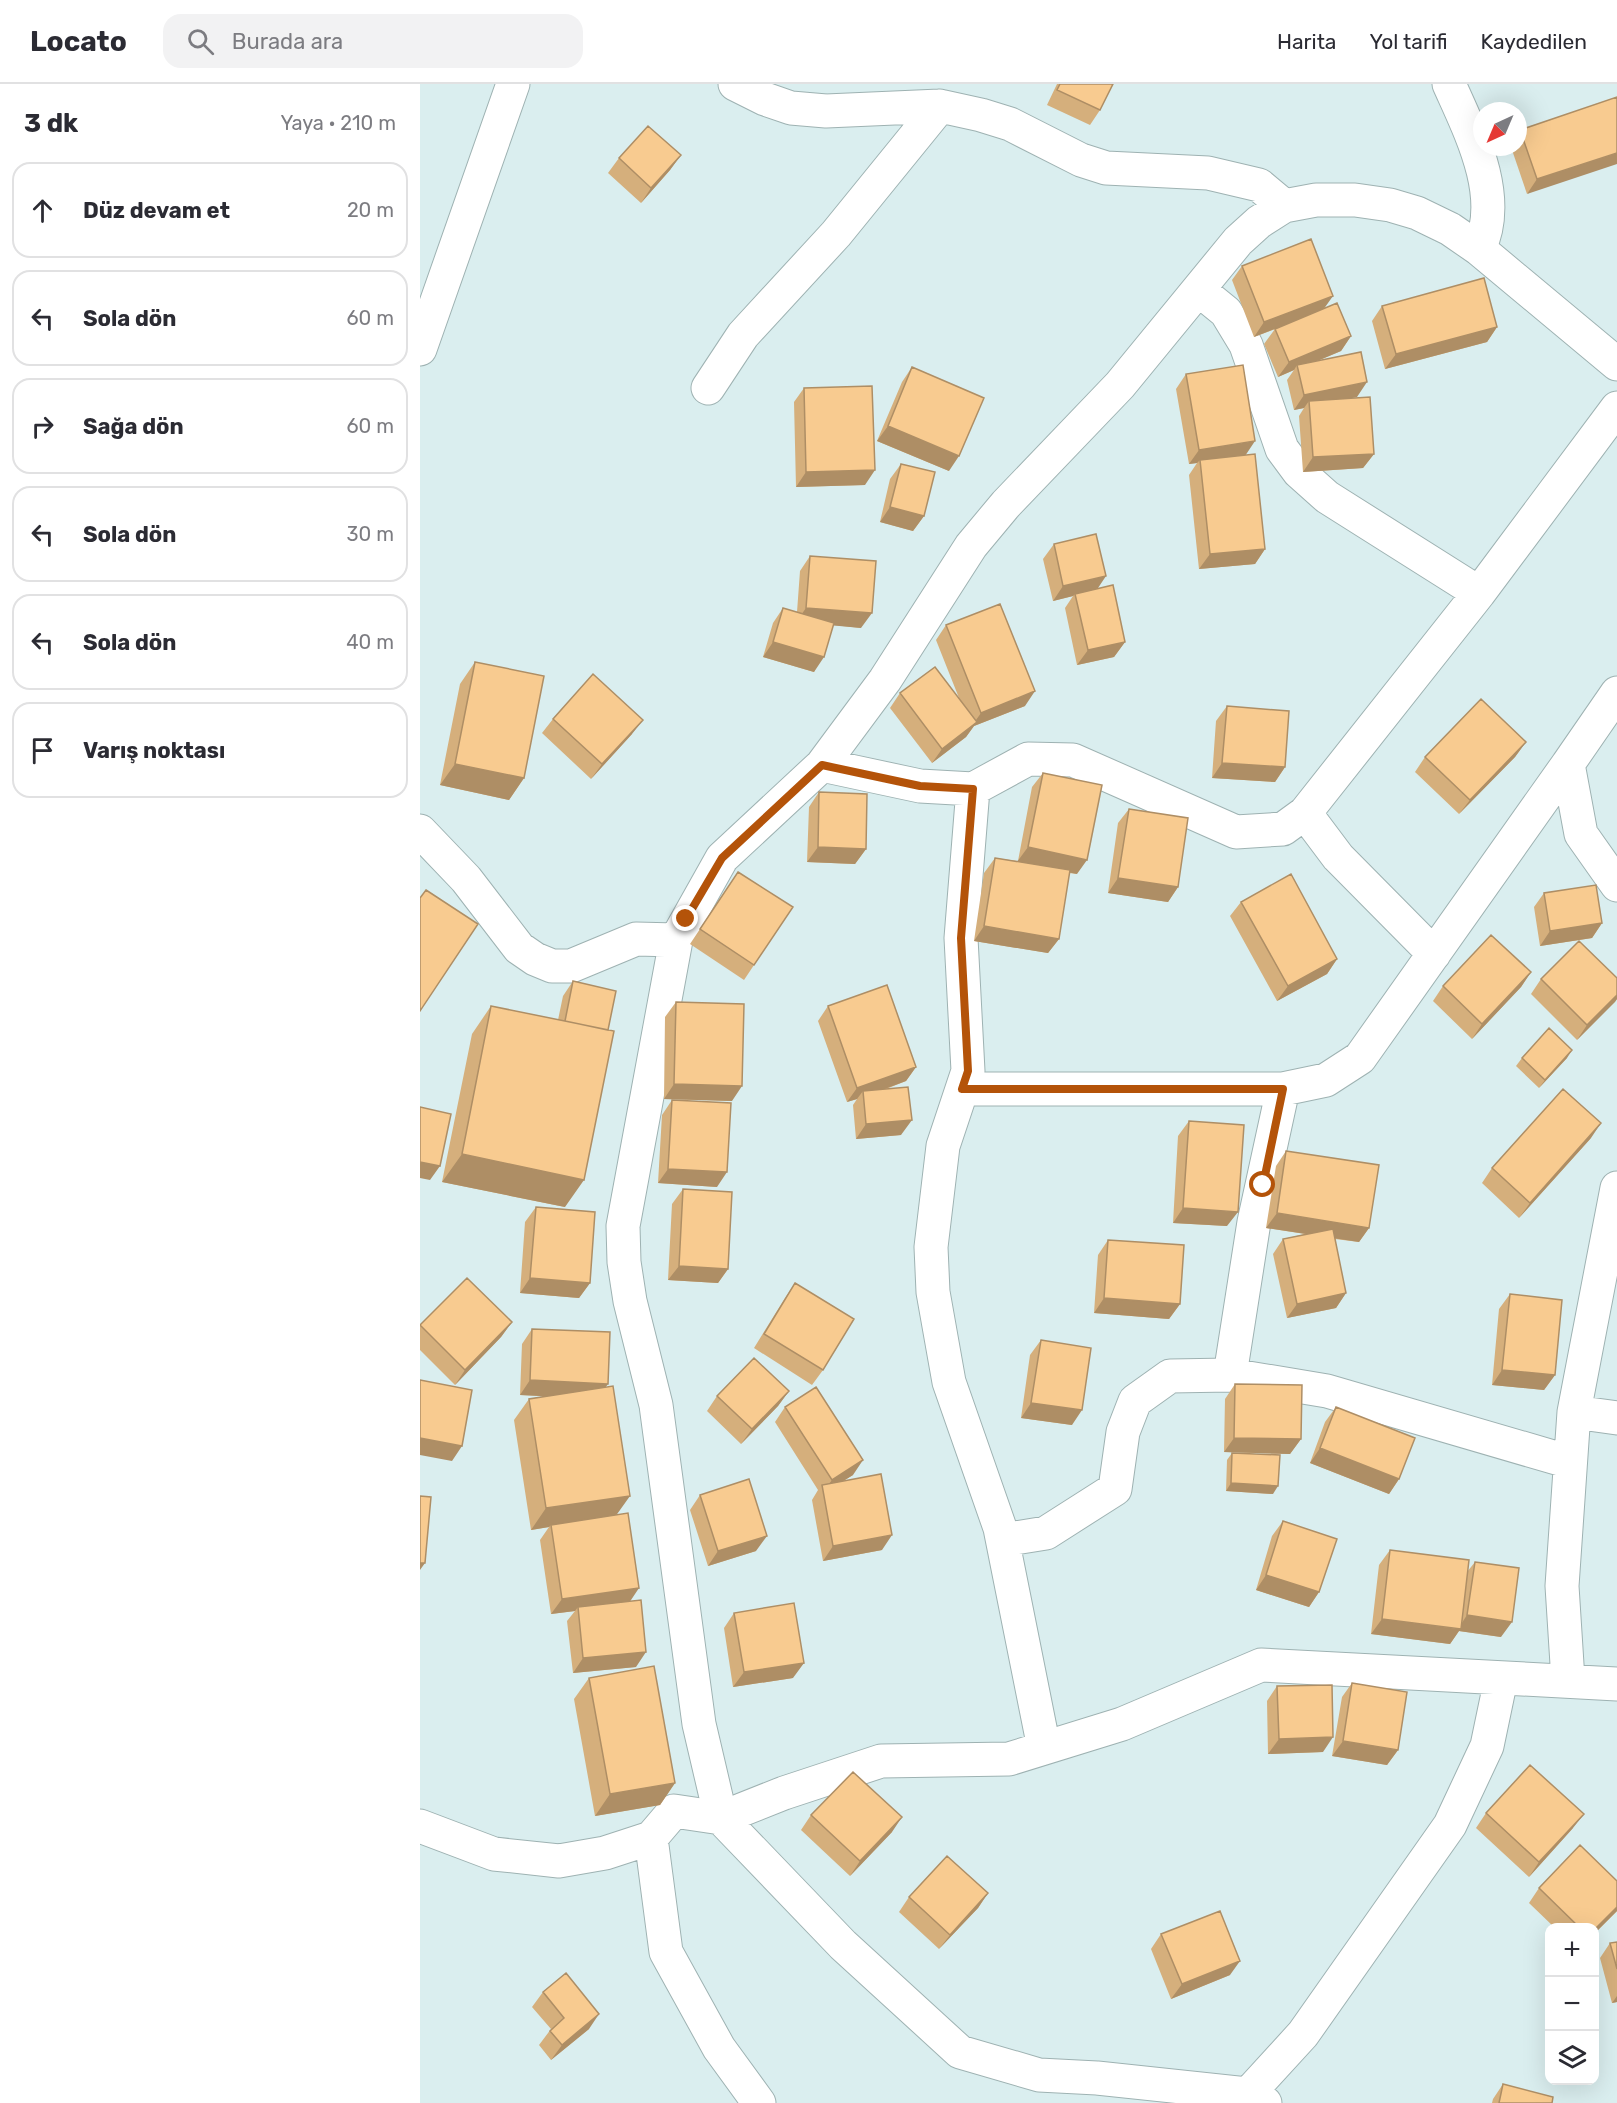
<!DOCTYPE html>
<html lang="tr">
<head>
<meta charset="utf-8">
<style>
  body { margin:0; font-family:Rubik,sans-serif; background:#f2f2f3; color:#2b2b33 }
  .controls { position:absolute; right:18px; bottom:18px; display:grid; overflow:hidden; border-radius:12px; box-shadow:0 6px 24px #0002 }
  .controls button { width:54px; height:54px; display:grid; place-items:center; padding:0; border:0; border-bottom:2px solid #e1e1e2; background:#fff; color:#2b2b33; font:30px sans-serif }
  .compass { position:absolute; left:1053px; top:18px; width:54px; height:54px; border-radius:50%; background:#fff; box-shadow:0 6px 24px #0002; rotate:224deg }
  .stop { position:absolute; width:18px; height:18px; margin:-14px; border:4px solid #b45309; border-radius:50%; background:#fff }
  .stop.end { background:#b45309; border-color:#fff; box-shadow:0 2px 6px #0008 }
  .list { margin:0; padding:0; list-style:none }
  h2 { display:flex; justify-content:space-between; align-items:center; height:78px; margin:0; padding:0 24px; font-size:26px }
  h2 small { font-size:20px; font-weight:400; color:#7c7c81 }
  .list li { display:grid; grid-template-columns:39px 1fr auto; gap:18px; align-items:center; box-sizing:border-box; height:96px; margin:0 12px 12px; padding:0 12px; border:2px solid #e1e1e2; border-radius:18px }
  .list b { display:block; font-size:22px; white-space:nowrap }
  .list em { font-size:20px; font-style:normal; color:#7c7c81 }
  .icon { flex:none; width:33px; height:33px; fill:none; stroke:currentColor; stroke-width:2; stroke-linecap:round; stroke-linejoin:round }
  .map { position:relative; flex:none; width:1197px; height:2019px; overflow:hidden }
  header { display:flex; align-items:center; gap:36px; box-sizing:border-box; height:84px; padding:0 30px; background:#fff; border-bottom:2px solid #e1e1e2 }
  header strong { font-size:28px }
  nav { display:flex; gap:33px; margin-inline-start:auto; font-size:21px }
  .search { width:420px; height:54px; background:#f2f2f3; display:flex; align-items:center; gap:15px; box-sizing:border-box; padding:0 21px; border-radius:18px; color:#7c7c81; font-size:22px }
  main { display:flex }
  aside { flex:1; background:#fff }
  .map>svg:first-child { display:block }
</style>
</head>
<body>
<header>
<strong>Locato</strong>
<div class="search"><svg class="icon" aria-label="search" viewBox="0 0 24 24"><circle cx="10" cy="10" r="6"/><path d="M15 15l6 6"/></svg>Burada ara</div>
<nav><a>Harita</a><a>Yol tarifi</a><a>Kaydedilen</a></nav>
</header>
<main>
<aside>
<h2>3 dk<small>Yaya · 210 m</small></h2>
<ul class="list">
<li><svg class="icon" aria-label="ahead" viewBox="0 0 24 24"><path d="M12 20V5M6 11l6-6 6 6"/></svg><div><b>Düz devam et</b></div><em>20 m</em></li>
<li><svg class="icon" aria-label="left" viewBox="0 0 24 24"><path d="M17 20v-9H6M10 6l-5 5 5 5"/></svg><div><b>Sola dön</b></div><em>60 m</em></li>
<li><svg class="icon" aria-label="right" viewBox="0 0 24 24"><path d="M7 20v-9h11M14 6l5 5-5 5"/></svg><div><b>Sağa dön</b></div><em>60 m</em></li>
<li><svg class="icon" aria-label="left" viewBox="0 0 24 24"><path d="M17 20v-9H6M10 6l-5 5 5 5"/></svg><div><b>Sola dön</b></div><em>30 m</em></li>
<li><svg class="icon" aria-label="left" viewBox="0 0 24 24"><path d="M17 20v-9H6M10 6l-5 5 5 5"/></svg><div><b>Sola dön</b></div><em>40 m</em></li>
<li><svg class="icon" aria-label="arrive" viewBox="0 0 24 24"><path d="M6 21V4h12l-3 4 3 4H6"/></svg><div><b>Varış noktası</b></div></li>
</ul>
</aside>
<div class="map">
<svg width="1197" height="2019" viewBox="0 0 1197 2019">
  <rect width="100%" height="100%" fill="#daeeef"/>
  <g fill="none" stroke-linecap="round" stroke-linejoin="round">
    <!-- minor casing -->
    <g stroke="#9eb2b2" stroke-width="35">
      <path id="minor" d="M315 0 345 15 371 24 406 27 520 22 561 31 590 40 661 76 686 84 788 89 839 101 864 122
        M1029 0C1051 49 1084 113 1059 165
        M779 206 806 228 826 261 862 365 879 388 907 413 1059 509
        M0 265 93 0
        M288 304 323 251 416 150 520 22
        M1197 609 1148 680 1161 750 1197 801
        M402 681 500 702 553 705 608 675 653 676 816 748 863 745 885 729 1059 509 1197 324
        M553 705 541 854 548 987 523 1062 511 1163 513 1208 529 1298 580 1444 624 1664
        M885 729 918 773 1014 870
        M0 747 46 795 99 864 115 875 132 882H151L216 855 256 856
        M542 1005H863L906 996 940 974 1148 680
        M810 1291 834 1138 863 1005
        M1154 1328 1197 1334
        M583 1456 626 1449 695 1405 703 1348 715 1317 750 1292 810 1291 907 1307 1150 1378
        M1148 1596 1142 1502 1154 1328 1197 1104
        M0 1742 74 1770 139 1777 185 1769 231 1754 254 1727 301 1734 364 1709 461 1677 589 1675 702 1640 841 1581 1197 1600
        M231 1754 246 1868 299 1964 339 2019
        M820 2019 883 1950 1030 1741 1067 1662 1081 1595
        M845 2019 827 2010 677 1994 619 1991 540 1968 423 1861 301 1734 279 1640 236 1321 210 1217 204 1178 203 1142 256 856 302 774 402 681 465 596 551 462 586 420 700 301 818 157 839 138 864 122 896 116H935L970 121 997 129 1030 145 1059 165 1197 280"/>
    </g>
    <!-- minor -->
    <use href="#minor" stroke="#fff" stroke-width="33"/>
  </g>
  <!-- wall -->
  <path fill="#d5af7c" d="M637 0H693L680 26 670 41 627 21Z
    M1197 13 1107 110 1091 63H1098V49L1100 46Z
    M261 71 250 86 221 119 188 89 199 74Z
    M822 182 904 224 931 252 921 267 895 278 937 313 928 314 954 370 943 384 883 388 879 332 884 324 874 326 867 296 874 286 858 293 844 260 855 245 871 239 834 253 812 196Z
    M962 222 1077 243 1067 258 965 285 952 237Z
    M492 283 529 387 457 357 482 298Z
    M766 290 825 371 845 465 835 480 779 485 769 391 777 379 769 380 756 305Z
    M384 304 445 401 376 403 374 318Z
    M481 380 504 432 493 447 460 438 470 395Z
    M634 460 678 505 705 558 694 573 657 581 645 524 653 512 633 517 623 475Z
    M390 472 441 544 413 541 394 588 343 573 353 539 363 524 377 528 380 487Z
    M526 541 605 622 554 642 546 653 512 679 470 624 480 609 539 614 516 556Z
    M55 578 104 694 89 716 20 701 40 600Z
    M807 622 865 683 855 698 792 694 796 637Z
    M133 635 212 650 171 695 122 649Z
    M1106 658 1095 673 1039 730 995 688 1005 673Z
    M623 689 657 790 649 789 639 855 628 869 554 857 564 789 575 774 598 777 612 703Z
    M399 708 446 765 435 780 387 778 389 723Z
    M709 725 758 803 748 818 688 809 698 739Z
    M318 788 334 881 324 896 270 860Z
    M1124 809 1182 839 1172 854 1120 862 1114 823Z
    M821 818 917 875 907 890 857 917 810 832Z
    M1111 888 1101 903 1052 955 1013 917 1023 902Z
    M1197 894V915L1157 956 1111 910 1121 895Z
    M153 897 145 1123 22 1098 52 950 71 922 138 936 143 912Z
    M256 918 312 1017 244 1015 245 933Z
    M408 922 496 983 486 997 466 1005 481 1051 436 1055 433 1021 437 1015 427 1018 398 937Z
    M1102 974H1147L1119 1004 1096 982Z
    M252 1016 297 1103 238 1099 242 1031Z
    M769 1037 807 1142 753 1139 758 1052Z
    M1171 1054 1099 1134 1062 1099 1072 1084Z
    M866 1067 949 1144 939 1158 915 1155 926 1209 916 1224 867 1234 853 1170 863 1155 885 1150 846 1144 856 1082Z
    M263 1105 308 1185 298 1199 248 1196 252 1120Z
    M116 1123 170 1199 159 1214 100 1209 105 1138Z
    M688 1156 760 1220 749 1235 674 1229 678 1171Z
    M375 1199 403 1286 392 1301 334 1264 365 1214Z
    M1090 1210 1135 1291 1124 1306 1072 1301 1079 1225Z
    M92 1238 81 1253 35 1301 0 1266V1241Z
    M112 1245 185 1304 196 1431 210 1517 216 1583 153 1589 147 1537 155 1527 131 1530 120 1456 129 1443 111 1446 94 1336 109 1315 125 1312 100 1311 102 1260Z
    M621 1256 652 1341 601 1334 610 1271Z
    M815 1300 881 1355 870 1370 804 1368 805 1315Z
    M369 1307 358 1322 321 1360 287 1327 297 1312Z
    M365 1323 433 1391 423 1397 462 1466 403 1477 392 1416 398 1406 355 1338Z
    M916 1323 979 1395 969 1410 890 1379 905 1338Z
    M812 1369 853 1410 806 1407 807 1376Z
    M280 1411 336 1467 288 1482 270 1426Z
    M863 1437 899 1508 889 1523 836 1506 852 1452Z
    M970 1466 1047 1488 1055 1478 1081 1553 1039 1547 1030 1560 951 1550 959 1481Z
    M314 1529 373 1594 313 1603 304 1544Z
    M169 1594 255 1699 240 1721 175 1732 154 1615Z
    M932 1599 978 1666 967 1681 912 1672 922 1613Z
    M857 1602 903 1668 848 1670 847 1617Z
    M1066 1729 1153 1744 1109 1793 1056 1744Z
    M391 1731 472 1748 430 1792 381 1746Z
    M1197 1797V1827L1174 1850V1844H1135L1109 1819 1119 1804Z
    M568 1809 558 1824 519 1865 479 1828 489 1813Z
    M741 1850 810 1891 751 1915 731 1865Z
    M1197 1858V1918L1192 1919 1180 1874 1190 1859Z
    M123 1908 169 1945 131 1976 119 1961 131 1945 112 1923Z
    M1083 2000 1132 2019H1072L1073 2015Z"/>
  <!-- shaded-wall -->
  <path fill="#ae8e65" d="M1197 69V80L1107 110 1117 95Z
    M261 71 250 86 221 119 231 104Z
    M913 212 903 226 834 253 844 238Z
    M1077 243 1067 258 965 285 976 270Z
    M931 252 921 267 878 285 877 281 874 286 858 293 869 278Z
    M947 298 937 313 890 323 889 317 884 324 874 326 884 311Z
    M468 342 539 372 529 387 457 357Z
    M835 357 825 372 780 376 777 379 769 380 779 366Z
    M954 370 943 384 883 388 893 373Z
    M455 386 445 401 376 403 386 388Z
    M470 423 504 432 493 447 460 438Z
    M845 465 835 480 779 485 790 470Z
    M686 492 676 507 655 510 653 512 633 517 643 502Z
    M386 524 452 529 441 544 376 538Z
    M353 558 404 573 394 588 343 573Z
    M705 558 694 573 657 581 668 566Z
    M615 607 605 622 554 642 546 653 512 679 522 665 551 643 561 629Z
    M223 636 212 650 171 695 182 680Z
    M1106 658 1095 673 1039 730 1050 716Z
    M802 679 865 683 855 698 792 694Z
    M35 680 104 694 89 716 20 701Z
    M398 763 446 765 435 780 387 778Z
    M608 763 667 776 657 790 597 778Z
    M698 794 758 803 748 818 688 809Z
    M1182 839 1172 854 1120 862 1130 847Z
    M564 842 639 855 628 869 554 857Z
    M917 875 907 890 857 917 868 902Z
    M1111 888 1101 903 1052 955 1062 940Z
    M1197 911V915L1195 918 1157 956 1167 941Z
    M1152 966 1147 974 1119 1004 1125 996Z
    M496 983 486 997 443 1013V1007L437 1015 427 1018 437 1004Z
    M254 1000 322 1002 312 1017 244 1015Z
    M492 1036 481 1051 436 1055 446 1040Z
    M1181 1039 1171 1054 1099 1134 1110 1119Z
    M42 1070 164 1096 145 1123 22 1098Z
    M0 1078 20 1082 10 1096 0 1094Z
    M248 1085 307 1088 297 1103 238 1099Z
    M763 1124 818 1128 807 1142 753 1139Z
    M857 1129 949 1144 939 1158 846 1144Z
    M259 1182 308 1185 298 1199 248 1196Z
    M110 1194 170 1199 159 1214 100 1209Z
    M926 1209 916 1224 867 1234 877 1220Z
    M684 1214 760 1220 749 1235 674 1229Z
    M92 1238 81 1253 35 1301 45 1286Z
    M1082 1286 1135 1291 1124 1306 1072 1301Z
    M110 1296 188 1300 177 1315 100 1311Z
    M369 1307 358 1322 321 1360 332 1345Z
    M611 1319 662 1326 652 1341 601 1334Z
    M0 1354 42 1362 32 1377 0 1371Z
    M814 1354 881 1355 870 1370 804 1368Z
    M900 1364 979 1395 969 1410 890 1379Z
    M443 1376 433 1391 404 1409 403 1408 412 1396Z
    M811 1399 858 1402 853 1410 806 1407Z
    M210 1412 195 1433 131 1441 129 1443 111 1446 126 1424Z
    M472 1451 462 1466 403 1477 413 1462Z
    M347 1452 336 1467 288 1482 298 1467Z
    M0 1479H5L0 1486Z
    M846 1491 899 1508 889 1523 836 1506Z
    M219 1504 209 1519 158 1523 155 1527 131 1530 142 1515Z
    M1047 1531 1092 1538 1081 1553 1039 1547 1030 1560 951 1550 962 1535 1038 1545Z
    M226 1568 216 1583 153 1589 163 1574Z
    M384 1579 373 1594 313 1603 324 1588Z
    M913 1653 903 1668 848 1670 859 1655Z
    M923 1657 978 1666 967 1681 912 1672Z
    M255 1699 240 1721 175 1732 190 1710Z
    M1164 1730 1153 1744 1109 1793 1119 1778Z
    M482 1733 472 1748 430 1792 440 1777Z
    M568 1809 558 1824 519 1865 530 1851Z
    M1197 1823V1827L1174 1850V1846Z
    M820 1877 810 1891 751 1915 762 1900Z
    M1197 1912V1918L1192 1919Z
    M179 1930 169 1945 131 1976 142 1961Z"/>
  <!-- building -->
  <path fill="#f8cb90" stroke="#ae8e65" stroke-width="1.5" d="M640 0H693L680 26 637 6Z
    M1197 13V69L1117 95 1100 46Z
    M228 42 261 71 231 104 199 74Z
    M891 155 913 212 844 238 822 182Z
    M1064 194 1077 243 976 270 962 222Z
    M917 219 931 252 869 278 855 245Z
    M941 268 947 298 884 311 877 281Z
    M823 281 835 357 779 366 766 290Z
    M492 283 564 314 539 372 468 342Z
    M452 302 455 386 386 388 384 304Z
    M950 313 954 370 893 373 889 317Z
    M835 370 845 465 790 470 780 376Z
    M481 380 515 388 504 432 470 423Z
    M676 450 686 492 643 502 634 460Z
    M390 472 456 477 452 529 386 524Z
    M693 501 705 558 668 566 655 510Z
    M580 520 615 607 561 629 526 541Z
    M363 524 414 539 404 573 353 558Z
    M55 578 124 592 104 694 35 680Z
    M515 583 557 638 522 665 480 609Z
    M173 590 223 636 182 680 133 635Z
    M1061 615 1106 658 1050 716 1005 673Z
    M807 622 869 627 865 683 802 679Z
    M623 689 682 701 667 776 608 763Z
    M399 708 447 710 446 765 398 763Z
    M709 725 768 734 758 803 698 794Z
    M575 774 650 786 639 855 564 842Z
    M318 788 373 823 334 881 280 845Z
    M871 790 917 875 868 902 821 818Z
    M1176 801 1182 839 1130 847 1124 809Z
    M6 806 58 840 0 927V814Z
    M1071 851 1111 888 1062 940 1023 902Z
    M1159 857 1197 894V911L1167 941 1121 895Z
    M153 897 196 907 188 946 145 937Z
    M467 901 496 983 437 1004 408 922Z
    M256 918 324 920 322 1002 254 1000Z
    M71 922 194 947 164 1096 42 1070Z
    M1129 944 1152 966 1125 996 1102 974Z
    M488 1003 492 1036 446 1040 443 1007Z
    M1143 1005 1181 1039 1110 1119 1072 1084Z
    M252 1016 311 1019 307 1088 248 1085Z
    M0 1023 31 1030 20 1082 0 1078Z
    M769 1037 824 1041 818 1128 763 1124Z
    M866 1067 959 1081 949 1144 857 1129Z
    M263 1105 312 1108 308 1185 259 1182Z
    M116 1123 175 1128 170 1199 110 1194Z
    M913 1145 926 1209 877 1220 863 1155Z
    M688 1156 764 1161 760 1220 684 1214Z
    M47 1194 92 1238 45 1286 0 1241Z
    M375 1199 434 1235 403 1286 344 1250Z
    M1090 1210 1142 1216 1135 1291 1082 1286Z
    M112 1245 190 1248 188 1300 110 1296Z
    M621 1256 671 1264 662 1326 611 1319Z
    M334 1274 369 1307 332 1345 297 1312Z
    M0 1296 52 1306 42 1362 0 1354Z
    M815 1300 882 1301 881 1355 814 1354Z
    M193 1302 210 1412 126 1424 109 1315Z
    M396 1303 443 1376 412 1396 365 1323Z
    M916 1323 995 1354 979 1395 900 1364Z
    M812 1369 860 1371 858 1402 811 1399Z
    M461 1390 472 1451 413 1462 402 1401Z
    M329 1395 347 1452 298 1467 280 1411Z
    M0 1412 11 1413 5 1479H0Z
    M208 1429 219 1504 142 1515 131 1441Z
    M863 1437 917 1455 899 1508 846 1491Z
    M970 1466 1049 1476 1041 1545 962 1535Z
    M1055 1478 1099 1484 1092 1538 1047 1531Z
    M221 1516 226 1568 163 1574 158 1523Z
    M374 1519 384 1579 324 1588 314 1529Z
    M234 1582 255 1699 190 1710 169 1594Z
    M932 1599 987 1608 978 1666 923 1657Z
    M912 1601 913 1653 859 1655 857 1602Z
    M1110 1681 1164 1730 1119 1778 1066 1729Z
    M433 1688 482 1733 440 1777 391 1731Z
    M1160 1761 1197 1797V1823L1174 1846V1844H1160L1119 1804Z
    M527 1772 568 1809 530 1851 489 1813Z
    M800 1827 820 1877 762 1900 741 1850Z
    M1197 1858V1885L1190 1859Z
    M146 1889 179 1930 142 1961 130 1947 144 1934 123 1908Z
    M1083 2000 1133 2013 1132 2019H1079Z"/>
  <g fill="none" stroke-linecap="round" stroke-linejoin="round">
    <!-- route -->
    <path stroke="#b45309" stroke-width="8" d="M266 835 302 774 402 681 500 702 553 705 541 854 548 987 542 1005H863L843 1101"/>
  </g>
</svg>
<div class="controls">
<button>+</button>
<button>−</button>
<button><svg class="icon" aria-label="layers" viewBox="0 0 24 24"><path d="M12 4l9 5-9 5-9-5zM3 14l9 5 9-5"/></svg></button>
</div>
<svg class="compass" viewBox="-18 -18 36 36"><path d="M0-13l5 13h-10z" fill="#e53935"/><path d="M0 13l5-13h-10z" fill="#7c7c81"/></svg>
<div class="stop" style="left:843px;top:1101px"></div>
<div class="stop end" style="left:266px;top:835px"></div>
</div>
</main>
</body>
</html>
